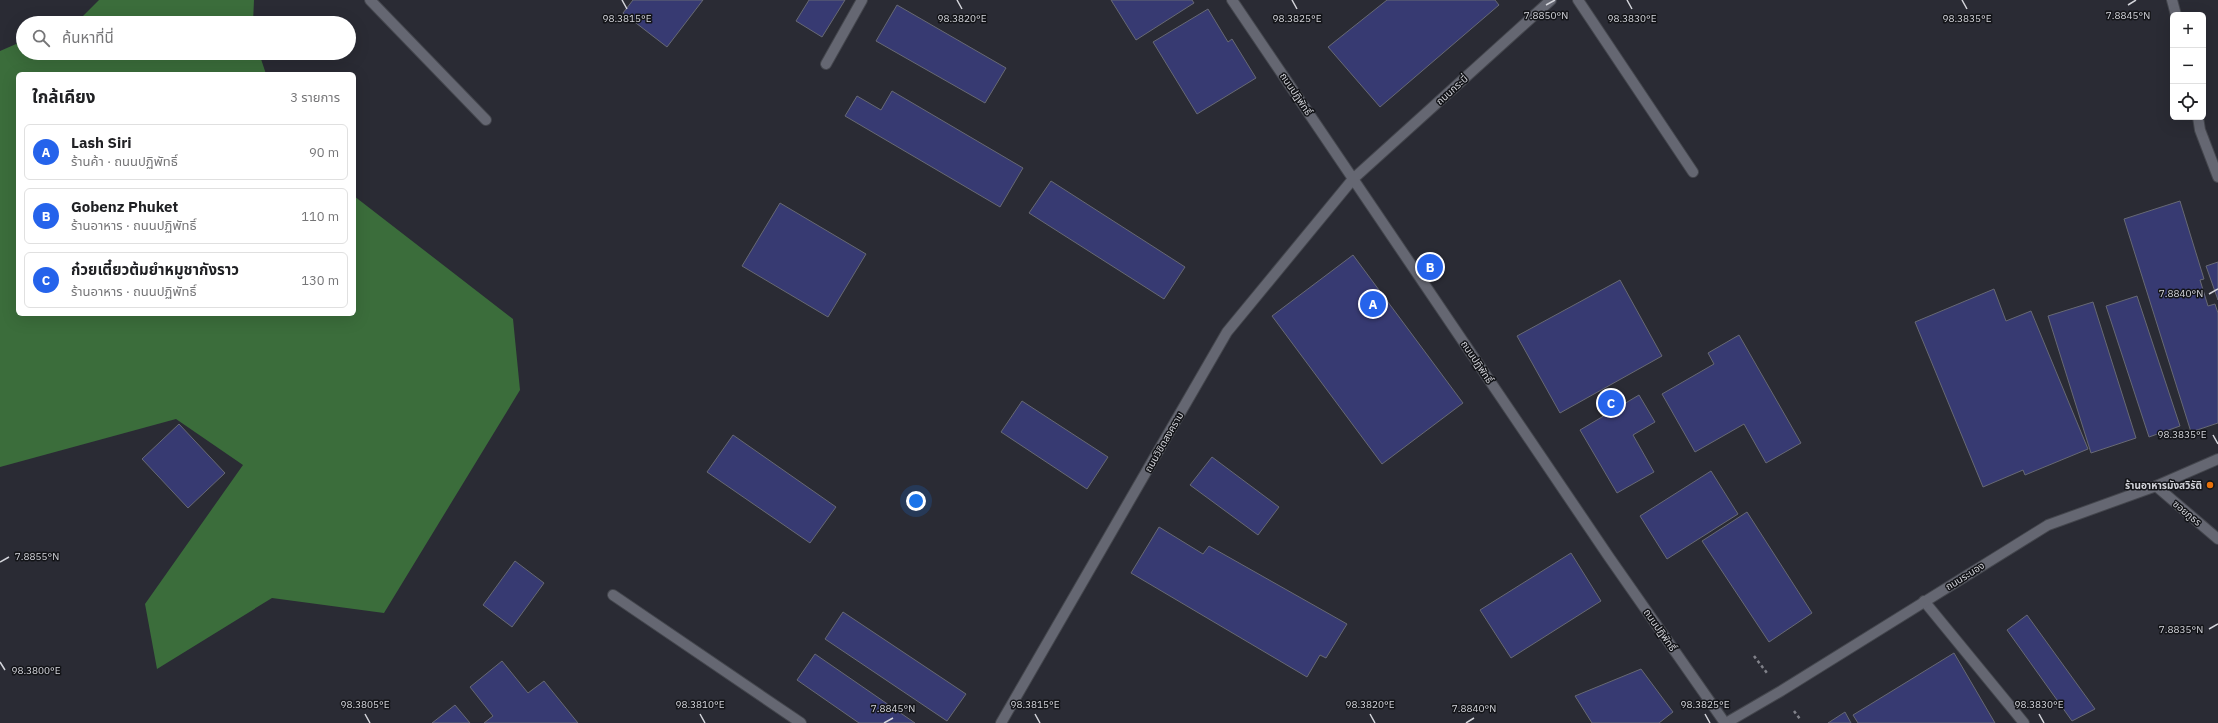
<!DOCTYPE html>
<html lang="th">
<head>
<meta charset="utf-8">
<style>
  body { margin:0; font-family:"IBM Plex Sans","Noto Sans Thai",sans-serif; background:#f2f2f2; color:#202124 }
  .controls { position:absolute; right:12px; top:12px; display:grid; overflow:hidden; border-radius:6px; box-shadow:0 4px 16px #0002 }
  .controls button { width:36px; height:36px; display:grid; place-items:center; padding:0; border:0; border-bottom:1px solid #e0e0e0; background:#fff; color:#202124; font:20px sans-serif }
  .you { position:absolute; left:916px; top:501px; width:14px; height:14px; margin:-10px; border:3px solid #fff; border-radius:50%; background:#1a73e8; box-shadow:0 0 0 6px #1a73e833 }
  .badge { display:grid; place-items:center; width:26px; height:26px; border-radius:50%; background:#2563eb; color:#fff; font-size:13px; font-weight:700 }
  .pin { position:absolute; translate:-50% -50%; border:2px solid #fff; box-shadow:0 1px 4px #0006 }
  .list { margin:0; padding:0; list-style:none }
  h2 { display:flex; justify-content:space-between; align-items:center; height:52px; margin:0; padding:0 16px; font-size:17px }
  h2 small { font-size:13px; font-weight:400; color:#757577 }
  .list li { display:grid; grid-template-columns:26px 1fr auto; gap:12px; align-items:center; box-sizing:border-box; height:56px; margin:0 8px 8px; padding:0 8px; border:1px solid #e0e0e0; border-radius:6px }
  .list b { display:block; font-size:15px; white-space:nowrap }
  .list p { margin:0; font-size:13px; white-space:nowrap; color:#757577 }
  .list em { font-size:13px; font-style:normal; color:#757577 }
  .icon { flex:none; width:22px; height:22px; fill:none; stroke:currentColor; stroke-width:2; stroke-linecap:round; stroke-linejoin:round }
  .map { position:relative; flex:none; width:2218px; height:723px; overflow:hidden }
  .search { position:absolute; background:#fff; box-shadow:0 4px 16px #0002; left:16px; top:16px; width:340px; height:44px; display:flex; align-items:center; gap:10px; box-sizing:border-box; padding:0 14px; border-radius:22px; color:#757577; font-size:15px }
  .panel { position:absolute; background:#fff; box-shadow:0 4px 16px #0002; left:16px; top:72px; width:340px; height:244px; border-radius:6px }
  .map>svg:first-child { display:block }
</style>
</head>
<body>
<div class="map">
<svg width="2218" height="723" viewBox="0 0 2218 723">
  <rect width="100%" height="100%" fill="#2a2b34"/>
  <!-- forest -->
  <path fill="#3b6d3b" d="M99 0H254L253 23H67L83 16Z
    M23 41V53H259L266 74H18V314H354V196L513 319 520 390 384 613 272 598 157 669 145 604 243 465 176 419 0 467V51Z"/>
  <!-- building -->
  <path fill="#373a72" stroke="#676974" d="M633 0H703L667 47 623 13Z
    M809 0H845L822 37 796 21Z
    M1111 0H1192L1194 3 1136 40Z
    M1387 0H1495L1499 5 1380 107 1328 47Z
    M897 5 1006 68 985 103 876 41Z
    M1208 9 1228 42 1232 39 1256 78 1197 114 1153 42Z
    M892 91 1023 168 1000 207 845 116 857 96 881 110Z
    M1051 181 1185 267 1164 299 1029 213Z
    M2180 201 2204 279 2200 280 2208 306 2215 304 2218 313V423L2191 432 2124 219Z
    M780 203 866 254 828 317 742 266Z
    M1353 255 1463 403 1382 464 1272 316Z
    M2218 262V300L2206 266Z
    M1620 280 1662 356 1560 413 1517 336Z
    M1994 289 2006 321 2031 311 2088 449 2025 475 2023 470 1983 487 1915 322Z
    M2137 296 2180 426 2149 437 2106 306Z
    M2093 302 2136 438 2091 453 2048 316Z
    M1739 335 1801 443 1766 463 1744 424 1695 452 1662 394 1714 364 1708 353Z
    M1639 395 1655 422 1633 435 1654 472 1617 493 1580 430Z
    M1022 401 1108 457 1087 489 1001 432Z
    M179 424 225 473 188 508 142 459Z
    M733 435 836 507 810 543 707 472Z
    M1212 457 1279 507 1258 535 1190 485Z
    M1711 471 1738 514 1667 559 1640 516Z
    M1747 512 1812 613 1769 642 1702 541Z
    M1159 527 1203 554 1209 546 1347 624 1326 658 1320 655 1307 677 1131 573Z
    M1571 553 1601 601 1511 658 1480 610Z
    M515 561 544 583 512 627 483 605Z
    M843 612 966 694 947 721 825 639Z
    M2027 615 2095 709 2072 721 2007 630Z
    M1954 653 1995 723H1858L1853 715Z
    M815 654 915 723H859L797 680Z
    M502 661 528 693 544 681 578 723H484L493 716 470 687Z
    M1641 669 1673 712 1659 723H1592L1575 696Z
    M455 705 470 723H432Z
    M1845 712 1851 723H1828Z"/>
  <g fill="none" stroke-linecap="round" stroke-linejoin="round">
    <!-- lane casing -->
    <g stroke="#44464d" stroke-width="12">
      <path id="lane" d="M1578 0 1693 172
        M1924 601 2024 723"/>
    </g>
    <!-- street casing -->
    <g stroke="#44464d" stroke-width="12">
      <path id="street" d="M370 0 486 120
        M2172 0 2176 15
        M826 64 862 0
        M2198 117 2200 130 2218 177
        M2156 486 2218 539
        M613 595 801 723
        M1726 723 1781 691 2048 525 2156 486 2218 459"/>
    </g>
    <!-- secondary casing -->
    <g stroke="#44464d" stroke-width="12">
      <path id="secondary" d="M1232 0 1609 557 1725 723
        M1001 723 1227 332 1353 179 1551 0"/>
    </g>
    <!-- path -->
    <path stroke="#81828a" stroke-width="2.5" stroke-dasharray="3 3" stroke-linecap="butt" d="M1754 656 1767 673
      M1794 711 1800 719"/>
    <!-- lane -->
    <use href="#lane" stroke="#656772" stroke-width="10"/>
    <!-- street -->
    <use href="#street" stroke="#656772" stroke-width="10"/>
    <!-- secondary -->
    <use href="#secondary" stroke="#656772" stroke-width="10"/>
  </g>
  <!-- ticks -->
  <path fill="none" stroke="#d3d4da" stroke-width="1.5" d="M622 0 627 9M957 0 962 9M1292 0 1297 9M1627 0 1632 9M1962 0 1967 9M1546 5 1555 0M2128 5 2136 0M2209 294 2218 289M2213 435 2218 444M0 562 9 557M2209 629 2218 624M0 662 5 670M365 714 370 723M700 714 705 723M1035 714 1040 723M1370 714 1375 723M1705 714 1710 723M2039 714 2044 723M884 723 893 718M1466 723 1474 718"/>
  <!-- markers -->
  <circle fill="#e8710a" stroke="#131418" stroke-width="1.5" cx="2210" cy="485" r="4"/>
  <g text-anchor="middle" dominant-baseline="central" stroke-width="3" stroke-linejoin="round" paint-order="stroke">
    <!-- street labels -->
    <g font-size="10" fill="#d3d4da" stroke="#131418">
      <text transform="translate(1452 90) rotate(-42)">ถนนกระบี่</text>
      <text transform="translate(1296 94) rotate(56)">ถนนปฏิพัทธิ์</text>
      <text transform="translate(1477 362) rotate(56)">ถนนปฏิพัทธิ์</text>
      <text transform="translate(1164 442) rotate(-60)">ถนนวิชิตสงคราม</text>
      <text transform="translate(2187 513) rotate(40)">ซอยภูธร</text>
      <text transform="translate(1965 576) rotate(-32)">ถนนระนอง</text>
      <text transform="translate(1660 630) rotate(55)">ถนนปฏิพัทธิ์</text>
    </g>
    <!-- poi labels -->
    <g font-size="10" font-weight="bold" fill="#d3d4da" stroke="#131418" text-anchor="end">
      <text x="2202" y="485">ร้านอาหารมังสวิรัติ</text>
    </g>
  </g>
  <g font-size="10" text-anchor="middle" fill="#d3d4da" stroke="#131418" stroke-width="3" stroke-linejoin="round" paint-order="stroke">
    <text x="1546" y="19">7.8850°N</text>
    <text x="2128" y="19">7.8845°N</text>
    <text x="627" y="22">98.3815°E</text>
    <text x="962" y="22">98.3820°E</text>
    <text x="1297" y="22">98.3825°E</text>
    <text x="1632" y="22">98.3830°E</text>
    <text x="1967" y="22">98.3835°E</text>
    <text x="2181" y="297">7.8840°N</text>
    <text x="2182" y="438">98.3835°E</text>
    <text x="37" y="560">7.8855°N</text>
    <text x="2181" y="633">7.8835°N</text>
    <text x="36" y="674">98.3800°E</text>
    <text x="365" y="708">98.3805°E</text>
    <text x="700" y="708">98.3810°E</text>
    <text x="1035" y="708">98.3815°E</text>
    <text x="1370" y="708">98.3820°E</text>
    <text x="1705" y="708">98.3825°E</text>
    <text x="2039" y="708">98.3830°E</text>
    <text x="893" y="712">7.8845°N</text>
    <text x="1474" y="712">7.8840°N</text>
  </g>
</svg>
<div class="controls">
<button>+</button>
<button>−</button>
<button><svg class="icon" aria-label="locate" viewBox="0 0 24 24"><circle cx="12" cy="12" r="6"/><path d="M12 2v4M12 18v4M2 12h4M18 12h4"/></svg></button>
</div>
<div class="you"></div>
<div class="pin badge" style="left:1373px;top:304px">A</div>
<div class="pin badge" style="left:1430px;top:267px">B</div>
<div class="pin badge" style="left:1611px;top:403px">C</div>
<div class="search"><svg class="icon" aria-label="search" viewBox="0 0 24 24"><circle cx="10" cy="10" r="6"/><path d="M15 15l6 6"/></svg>ค้นหาที่นี่</div>
<section class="panel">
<h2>ใกล้เคียง<small>3 รายการ</small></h2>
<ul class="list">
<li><span class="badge">A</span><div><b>Lash Siri</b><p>ร้านค้า · ถนนปฏิพัทธิ์</p></div><em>90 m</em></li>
<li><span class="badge">B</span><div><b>Gobenz Phuket</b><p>ร้านอาหาร · ถนนปฏิพัทธิ์</p></div><em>110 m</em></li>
<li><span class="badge">C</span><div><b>ก๋วยเตี๋ยวต้มยำหมูชากังราว</b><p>ร้านอาหาร · ถนนปฏิพัทธิ์</p></div><em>130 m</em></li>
</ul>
</section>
</div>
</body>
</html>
